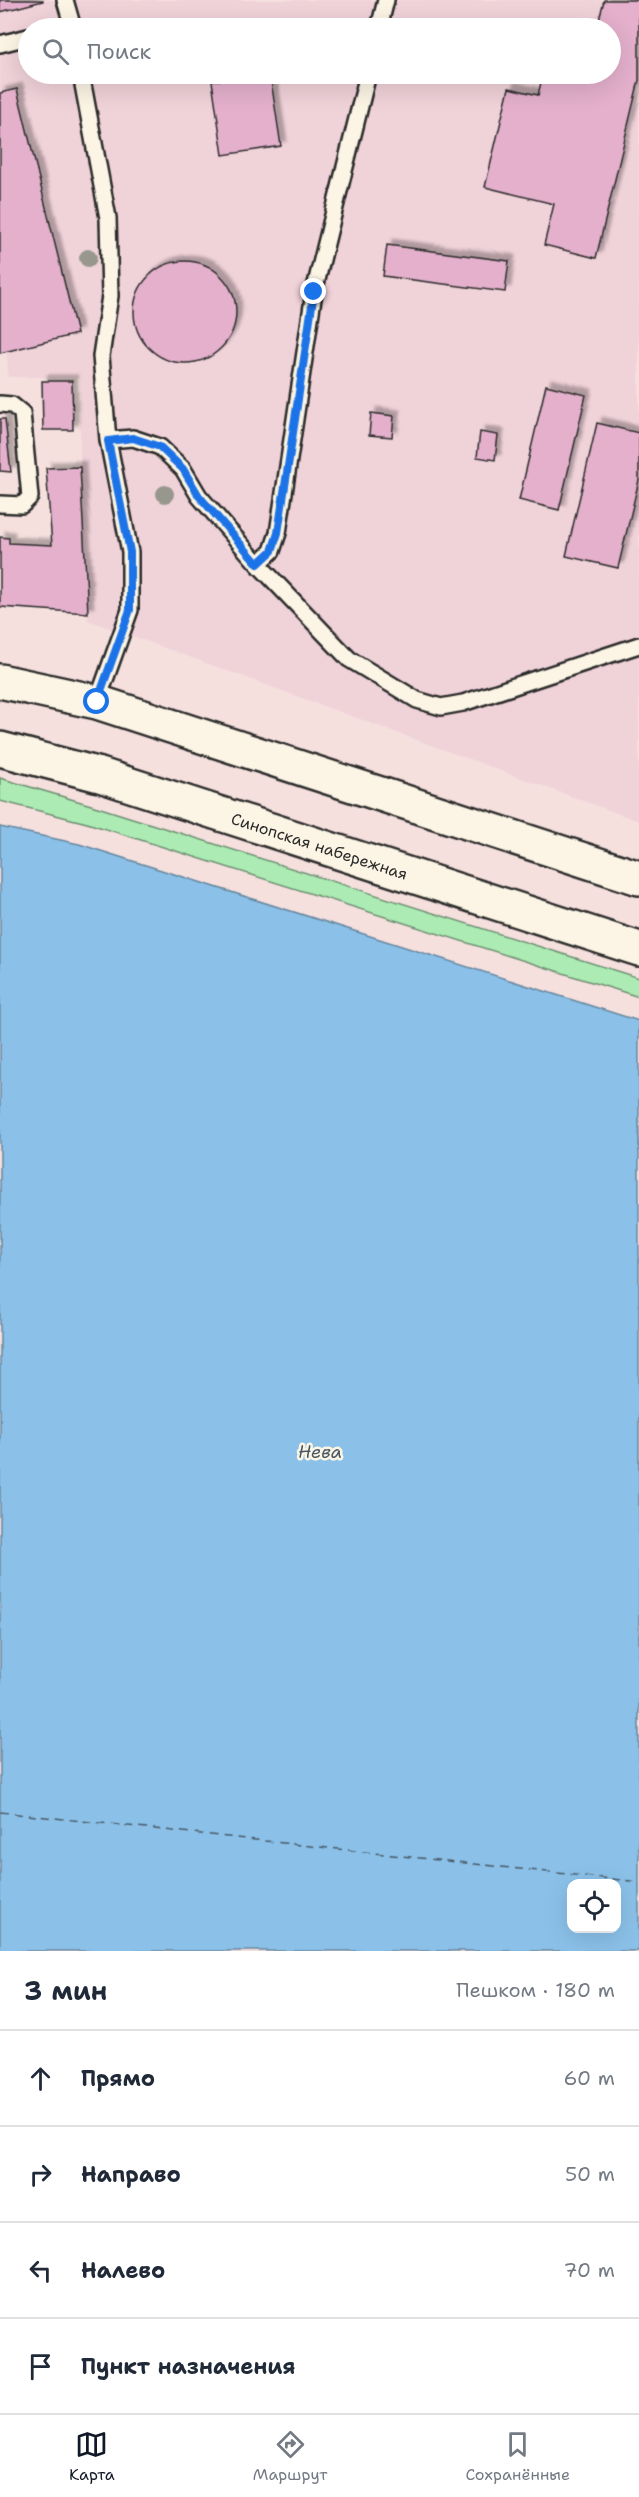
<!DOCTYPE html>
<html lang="ru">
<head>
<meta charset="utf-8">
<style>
  body { margin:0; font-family:"Shantell Sans",sans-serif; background:#f2f2f3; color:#1f2937 }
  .controls { position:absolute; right:18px; bottom:18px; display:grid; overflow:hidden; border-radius:12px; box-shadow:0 6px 24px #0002 }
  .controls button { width:54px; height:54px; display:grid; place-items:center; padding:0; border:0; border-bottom:2px solid #e0e1e3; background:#fff; color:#1f2937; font:30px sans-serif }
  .stop { position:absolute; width:18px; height:18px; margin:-14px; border:4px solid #1a73e8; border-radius:50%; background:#fff }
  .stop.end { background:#1a73e8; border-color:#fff; box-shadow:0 2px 6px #0008 }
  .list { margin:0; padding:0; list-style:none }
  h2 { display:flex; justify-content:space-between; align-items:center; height:78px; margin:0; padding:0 24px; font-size:26px }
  h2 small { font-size:20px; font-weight:400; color:#747a83 }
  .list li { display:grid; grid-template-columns:39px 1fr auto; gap:18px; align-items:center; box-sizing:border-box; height:96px; padding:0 24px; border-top:2px solid #e0e1e3 }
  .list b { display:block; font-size:22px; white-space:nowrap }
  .list em { font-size:20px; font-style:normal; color:#747a83 }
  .icon { flex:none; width:33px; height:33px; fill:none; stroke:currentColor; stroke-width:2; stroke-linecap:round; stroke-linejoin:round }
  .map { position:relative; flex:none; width:639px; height:1951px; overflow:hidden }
  .search { position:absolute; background:#fff; box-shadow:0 6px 24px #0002; left:18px; right:18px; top:18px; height:66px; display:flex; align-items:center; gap:15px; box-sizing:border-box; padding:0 21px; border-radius:33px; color:#747a83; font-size:22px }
  .sheet { height:462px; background:#fff }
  nav { display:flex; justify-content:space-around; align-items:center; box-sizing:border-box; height:84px; border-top:2px solid #e0e1e3; background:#fff; font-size:16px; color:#747a83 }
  nav a { display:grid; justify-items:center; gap:3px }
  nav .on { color:#111827 }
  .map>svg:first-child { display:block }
</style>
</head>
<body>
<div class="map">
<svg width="639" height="1951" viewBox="0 0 639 1951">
  <defs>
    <filter id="shadow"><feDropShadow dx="5.5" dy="-5.5" stdDeviation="1.5" flood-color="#0004"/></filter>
  </defs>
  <rect width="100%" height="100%" fill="#f5e0de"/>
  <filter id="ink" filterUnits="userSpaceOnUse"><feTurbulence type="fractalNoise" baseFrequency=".0167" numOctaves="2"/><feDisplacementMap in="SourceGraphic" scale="12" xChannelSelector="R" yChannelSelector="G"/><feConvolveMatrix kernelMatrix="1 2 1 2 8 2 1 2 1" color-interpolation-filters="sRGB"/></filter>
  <g filter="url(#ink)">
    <!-- built -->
    <path fill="#f0d2d9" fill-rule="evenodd" d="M0 0H639V821L88 620 80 467V377H8L7 352 77 334 17 89 0 93ZM28 28H610V74H28Z"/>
    <!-- green -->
    <path fill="#acecb4" stroke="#6c8c70" stroke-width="1.5" d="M0 778 91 805 639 978V997L87 823 0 801Z"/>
    <!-- water -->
    <path fill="#8bc1e9" stroke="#65859d" stroke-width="1.5" fill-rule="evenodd" d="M0 827 79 844 639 1021V1951H0ZM572 1884H616V1928H572Z"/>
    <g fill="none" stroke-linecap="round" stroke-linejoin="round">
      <!-- ferry -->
      <path stroke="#485864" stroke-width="1.5" stroke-dasharray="8 6" stroke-linecap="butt" d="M0 1812 639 1882"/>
    </g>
    <!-- building -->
    <path fill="#e4b0cc" stroke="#2b2b2b" stroke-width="1.5" filter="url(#shadow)" d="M0 0H43V1L0 12Z
      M604 0H639V80L596 258 544 245 554 204 485 187 509 88 538 95 543 74H565L585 78 586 74H610V28H597Z
      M256 74H270L281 146 223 155 212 81Z
      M17 89 77 334 0 353V93Z
      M387 245 509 261 505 292 383 276Z
      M134 312a51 51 0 1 1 102 0a51 51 0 1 1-102 0Z
      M42 381H72L73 430H43Z
      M546 385 586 395 559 510 519 500Z
      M371 413 394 416 392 437 369 435Z
      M0 419H5L11 472 0 471Z
      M597 423 639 433V480L618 568 566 556Z
      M480 432 498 435 495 460 477 457Z
      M80 467 88 613 0 607V537L9 538V543L52 545 46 468Z"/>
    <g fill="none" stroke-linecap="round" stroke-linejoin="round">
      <!-- lane casing -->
      <g stroke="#2b2b2b" stroke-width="20">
        <path id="lane" d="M65 0 73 28
          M379 28 386 0
          M0 44 28 37
          M81 74 108 218 110 296 101 356 108 440 130 552V610L97 702
          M0 404 12 405 22 413 30 497 22 505 0 504
          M108 440 133 438 160 447 183 469 199 496 258 564 349 659 417 700 441 707 463 703 639 645
          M258 564 272 551 278 533 314 292 368 74"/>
      </g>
      <!-- secondary casing -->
      <g stroke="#2b2b2b" stroke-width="38">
        <g id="secondary">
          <path d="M0 681 97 702 639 878"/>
          <path id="s1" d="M0 749 100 775 639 949"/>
        </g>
      </g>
      <!-- lane -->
      <use href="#lane" stroke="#fcf5e5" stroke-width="15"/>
      <!-- secondary -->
      <use href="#secondary" stroke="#fcf5e5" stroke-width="33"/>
    </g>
    <!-- trees -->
    <g fill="#98978e">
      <circle cx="88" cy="258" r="9"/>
      <circle cx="165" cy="494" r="9"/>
    </g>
  </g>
  <g fill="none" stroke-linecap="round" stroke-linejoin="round" filter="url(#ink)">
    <!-- route -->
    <path stroke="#1a73e8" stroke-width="8" d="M97 702 130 610V552L108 441 133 438 160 447 183 469 199 496 258 564 272 551 278 533 314 292"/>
  </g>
  <g text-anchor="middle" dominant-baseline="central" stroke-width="5" stroke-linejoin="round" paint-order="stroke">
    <!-- street labels -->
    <g font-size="16" fill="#2b2b2b" stroke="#fcf5e5">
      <text stroke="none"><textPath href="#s1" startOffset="334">Синопская набережная</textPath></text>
    </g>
    <!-- water labels -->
    <g font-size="18" font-style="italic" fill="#485864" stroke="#fcf5e5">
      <text x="320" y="1452">Нева</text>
    </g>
  </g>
</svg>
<div class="controls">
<button><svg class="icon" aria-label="locate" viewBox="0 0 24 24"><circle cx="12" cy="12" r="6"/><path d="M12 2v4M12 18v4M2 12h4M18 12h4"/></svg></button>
</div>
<div class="stop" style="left:97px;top:702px"></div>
<div class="stop end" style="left:314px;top:292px"></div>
<div class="search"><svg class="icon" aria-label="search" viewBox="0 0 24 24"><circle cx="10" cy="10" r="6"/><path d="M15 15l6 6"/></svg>Поиск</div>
</div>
<section class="sheet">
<h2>3 мин<small>Пешком · 180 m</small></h2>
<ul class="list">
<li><svg class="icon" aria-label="ahead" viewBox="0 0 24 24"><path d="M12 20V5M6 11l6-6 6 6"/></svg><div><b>Прямо</b></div><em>60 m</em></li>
<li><svg class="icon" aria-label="right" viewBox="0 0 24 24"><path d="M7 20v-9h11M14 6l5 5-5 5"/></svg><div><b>Направо</b></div><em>50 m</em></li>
<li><svg class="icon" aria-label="left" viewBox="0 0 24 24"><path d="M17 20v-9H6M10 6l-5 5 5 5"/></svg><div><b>Налево</b></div><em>70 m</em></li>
<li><svg class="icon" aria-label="arrive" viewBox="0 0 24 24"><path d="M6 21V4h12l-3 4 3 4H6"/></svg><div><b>Пункт назначения</b></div></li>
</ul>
</section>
<nav>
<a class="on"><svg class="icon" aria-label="map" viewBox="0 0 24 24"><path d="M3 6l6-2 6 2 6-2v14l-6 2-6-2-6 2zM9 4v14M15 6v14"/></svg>Карта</a>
<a><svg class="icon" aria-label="directions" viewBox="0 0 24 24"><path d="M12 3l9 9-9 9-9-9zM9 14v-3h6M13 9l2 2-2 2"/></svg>Маршрут</a>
<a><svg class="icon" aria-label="saved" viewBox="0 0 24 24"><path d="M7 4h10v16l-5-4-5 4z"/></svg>Сохранённые</a>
</nav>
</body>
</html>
